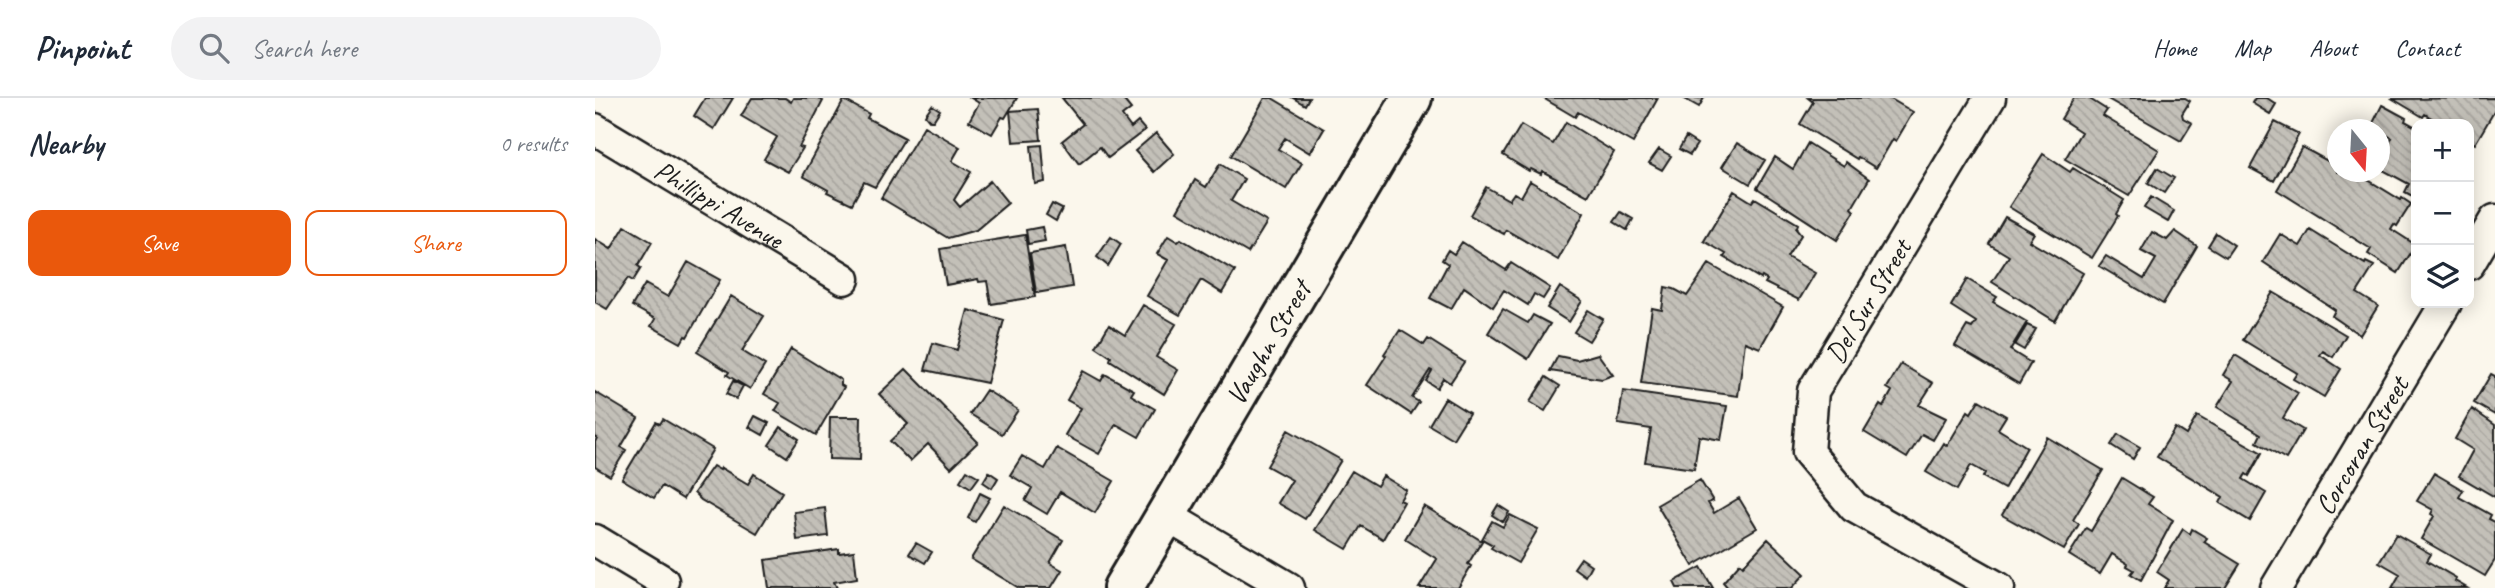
<!DOCTYPE html>
<html lang="en">
<head>
<meta charset="utf-8">
<style>
  body { margin:0; font-family:Caveat,sans-serif; background:#f2f2f3; color:#1f2937 }
  .controls { position:absolute; right:21px; top:21px; display:grid; overflow:hidden; border-radius:14px; box-shadow:0 4px 18px #0003 }
  .controls button { width:63px; height:63px; display:grid; place-items:center; padding:0; border:0; border-bottom:2px solid #e0e1e3; background:#fff; color:#1f2937; font:35px sans-serif }
  .compass { position:absolute; left:1732px; top:21px; width:63px; height:63px; border-radius:50%; background:#fff; box-shadow:0 4px 18px #0003; rotate:162deg }
  .list { margin:0; padding:0; list-style:none }
  h2 { display:flex; justify-content:space-between; align-items:center; height:91px; margin:0; padding:0 28px; font-size:30px }
  h2 small { font-size:23px; font-weight:400; color:#747a83 }
  .actions { display:flex; gap:14px; padding:21px 28px }
  .actions a { flex:1; padding:16px 0; border:2px solid #ea580c; border-radius:14px; text-align:center; font-size:24px; color:#ea580c }
  .actions .main { background:#ea580c; color:#fff }
  .icon { flex:none; width:38px; height:38px; fill:none; stroke:currentColor; stroke-width:2; stroke-linecap:round; stroke-linejoin:round }
  .map { position:relative; flex:none; width:1900px; height:490px; overflow:hidden }
  header { display:flex; align-items:center; gap:42px; box-sizing:border-box; height:98px; padding:0 35px; background:#fff; border-bottom:2px solid #e0e1e3 }
  header strong { font-size:33px }
  nav { display:flex; gap:38px; margin-inline-start:auto; font-size:24px }
  .search { width:490px; height:63px; background:#f2f2f3; display:flex; align-items:center; gap:18px; box-sizing:border-box; padding:0 24px; border-radius:38px; color:#747a83; font-size:26px }
  main { display:flex }
  aside { flex:1; background:#fff }
  .map>svg:first-child { display:block }
</style>
</head>
<body>
<header>
<strong>Pinpoint</strong>
<div class="search"><svg class="icon" aria-label="search" viewBox="0 0 24 24"><circle cx="10" cy="10" r="6"/><path d="M15 15l6 6"/></svg>Search here</div>
<nav><a>Home</a><a>Map</a><a>About</a><a>Contact</a></nav>
</header>
<main>
<aside>
<h2>Nearby<small>0 results</small></h2>
<ul class="list">
</ul>
<div class="actions"><a class="main">Save</a><a>Share</a></div>
</aside>
<div class="map">
<svg width="1900" height="490" viewBox="0 0 1900 490">
  <defs>
    <pattern id="building-back-hatch" width="6" height="6" patternUnits="userSpaceOnUse" patternTransform="scale(1.75)"><rect width="6" height="6" fill="#c3c0b8"/><path d="M-1 5l2 2M0 0l6 6M5-1l2 2" fill="none" stroke="#a7a49e"/></pattern>
  </defs>
  <rect width="100%" height="100%" fill="#fbf7ec"/>
  <filter id="ink" filterUnits="userSpaceOnUse"><feTurbulence type="fractalNoise" baseFrequency=".0143" numOctaves="2"/><feDisplacementMap in="SourceGraphic" scale="14" xChannelSelector="R" yChannelSelector="G"/><feConvolveMatrix kernelMatrix="1 2 1 2 8 2 1 2 1" color-interpolation-filters="sRGB"/></filter>
  <g filter="url(#ink)">
    <!-- building -->
    <path fill="url(#building-back-hatch)" stroke="#1c1c1c" stroke-width="2" d="M110 0H138L119 31 99 18Z
      M157 0H190L196 4 198 0H222L228 3 204 49 208 50 193 74 169 61 182 39 146 18Z
      M376 0H422L410 20 407 19 397 36 374 23 384 5Z
      M467 0H527L536 11 527 18 536 30 543 24 550 32 513 60 505 49 484 66 467 43 488 26Z
      M670 0H677L729 31 715 55 690 40 683 51 707 65 691 91 636 58Z
      M698 0H714L710 7Z
      M948 0H1063L1038 45 983 14 980 19Z
      M1088 0H1109L1104 9Z
      M1213 0H1294L1318 14 1301 43 1298 41 1281 70 1263 59 1262 61 1205 26 1218 4Z
      M1479 0H1493L1512 12 1508 18 1564 52 1534 98 1470 61 1486 34 1466 21Z
      M1511 0H1590L1595 3 1587 16 1588 20 1597 25 1586 43Z
      M1660 0H1672L1681 6 1675 16 1657 5Z
      M1900 0V12L1880 46 1874 43V26H1846L1830 16 1828 19 1798 1Z
      M249 2 274 16 272 20 310 40 280 89 269 84 257 106 232 94 233 92 208 78Z
      M337 7 345 12 338 23H335L330 17Z
      M1787 7 1811 20 1810 23 1821 29V100L1810 94 1814 86 1784 70V61L1797 40 1776 29Z
      M443 11 446 42 418 44 415 13Z
      M971 24 1019 54 993 98 947 73 946 76 936 71 934 73 908 57 926 27 958 46Z
      M1680 24 1704 36 1679 83 1655 70Z
      M329 28 365 49 357 63 376 74 359 102 365 109 395 83 413 105 381 132 353 140 286 100Z
      M561 35 579 56 559 74 540 53Z
      M1091 39 1102 46 1095 57 1084 51Z
      M1142 45 1170 62 1155 86 1127 69Z
      M1213 45 1249 68 1251 64 1274 81 1257 110 1260 113 1242 142 1162 90 1180 59 1198 71Z
      M447 47 450 84 440 86 436 48Z
      M1707 49 1742 68V74H1760L1806 102 1807 100 1816 106 1802 128 1799 126 1796 131 1821 147 1803 175 1773 156 1776 151 1682 92Z
      M1064 51 1076 58 1067 72 1054 65Z
      M1448 56 1475 74 1478 70 1529 102 1521 116 1523 118 1497 160 1414 109Z
      M625 66 649 81 636 103 672 124 653 155 582 113 600 82 611 89Z
      M1562 70 1579 80 1569 95 1553 85Z
      M935 83 989 115 963 162 911 132 909 136 875 117 891 89 914 102 919 95 926 99Z
      M1139 93 1157 104 1160 100 1203 126 1201 131 1206 137 1192 159 1220 175 1204 202 1170 185 1172 182 1167 179 1166 181 1129 159 1131 156 1109 143Z
      M1556 99 1579 113 1573 124 1549 110Z
      M457 106 467 111 461 123 451 117Z
      M1026 114 1038 121 1032 132 1019 124Z
      M1410 119 1439 135 1434 143 1488 175 1460 223 1397 184 1414 158 1394 146Z
      M30 128 57 144 43 168 46 170 38 183 33 180 12 211 0 204V141L16 151Z
      M447 129 450 143 433 146 431 132Z
      M1715 132 1770 166 1771 164 1779 168 1762 195 1783 208 1765 237 1737 218 1740 212 1668 164 1685 136 1705 148Z
      M1580 133 1602 148 1568 206 1504 168 1511 158 1549 181 1561 161 1546 153 1557 134 1572 142Z
      M1621 135 1639 147 1631 159 1613 148Z
      M430 137 440 199 396 206 392 183 384 184 383 181 351 187 345 151Z
      M573 138 583 144 586 141 640 173 627 195 606 182 585 217 552 198 573 162 562 156Z
      M516 139 526 146 513 168 502 159Z
      M867 144 911 172 916 165 955 190 948 201 939 196 933 207 909 192 898 209 869 189 856 211 835 200 853 166 847 162 853 152 859 156Z
      M471 149 477 189 441 195 435 155Z
      M93 164 125 182 92 239 90 238 86 245 56 228 60 221 37 208 50 186 73 199Z
      M1114 166 1188 209 1165 250 1150 244 1143 298 1046 285 1057 210 1067 212 1070 189 1079 191 1092 198Z
      M1372 181 1402 199 1398 204 1432 224 1415 252 1436 265 1424 286 1360 248 1372 228 1377 230 1381 224 1356 208Z
      M965 189 987 203 974 224 952 210Z
      M1678 194 1751 237 1738 259 1728 253 1725 257 1746 271 1729 299 1698 281 1702 275 1648 242Z
      M136 198 169 218 147 253 170 267 155 291 132 277 134 274 102 254Z
      M548 207 581 226 561 259 583 272 569 296 515 262 516 259 501 249 514 227 530 237Z
      M908 211 933 225 938 217 955 226 933 261 893 235Z
      M373 212 409 222 392 285 330 272 338 245 362 252Z
      M993 212 1008 221 994 243 979 234Z
      M1432 227 1441 231 1429 252 1420 247Z
      M805 232 829 247 833 241 869 264 855 285 848 280 842 290 831 283 837 273 835 272 817 300 824 304 816 316 772 287 791 258 789 256Z
      M196 251 246 282V287L249 289 221 337 180 313 185 305 169 296Z
      M1003 256 1018 277 1007 281 955 273 963 258 982 262Z
      M1640 257 1703 295 1688 320 1708 332 1691 361 1662 344 1666 336 1622 309 1638 283 1628 277Z
      M1306 266 1338 285 1324 307 1351 320 1338 342 1327 336 1312 360 1269 334 1285 307 1288 309 1297 293 1292 290Z
      M311 271 383 344 356 370 333 346 315 363 295 343 313 326 284 296Z
      M488 273 506 283 510 276 539 292 536 297 560 311 544 339 521 326 504 356 470 337 486 310 472 302Z
      M1896 276 1900 278V317L1879 305Z
      M951 279 965 288 950 313 935 304Z
      M138 283 148 288 141 301 131 296Z
      M391 292 423 312 407 336 375 316Z
      M1028 293 1132 308 1126 342 1104 338 1099 371 1050 364 1056 331 1023 326Z
      M0 294 43 320 26 349 31 352 15 378 0 369V344L2 340 0 339Z
      M850 300 874 315 858 341 834 327Z
      M1384 302 1411 318 1403 331 1432 349 1409 391 1388 379 1390 375 1376 367 1362 392 1331 374 1349 345 1352 348 1373 313 1376 315Z
      M1877 311 1900 327V399L1864 378 1878 352 1860 341Z
      M160 318 174 325 168 337 154 329Z
      M1602 318 1667 355 1654 378 1651 376 1648 381 1671 395 1655 423 1625 405 1628 399 1562 359 1580 330 1591 337Z
      M235 319H266L265 362 234 361Z
      M68 321 118 351 88 401 67 388 59 400 27 381 61 324 65 326Z
      M186 329 204 341 192 359 174 347Z
      M693 332 746 362 710 421 683 405 697 382 672 368Z
      M1523 336 1545 349 1538 361 1516 347Z
      M1452 339 1508 372 1478 422 1484 426 1469 452 1407 417Z
      M462 350 519 383 500 415 465 394 452 416 430 403 437 390 415 377 427 358 450 371Z
      M118 368 125 372 126 370 153 386 159 376 187 394 162 435 106 402 99 395Z
      M372 372 384 379 376 390 365 383Z
      M757 373 782 388 788 378 811 392 805 402 809 404 788 441 766 428 752 451 720 432Z
      M394 374 403 380 397 390 388 384Z
      M1839 375 1868 392 1864 399 1896 417 1894 421 1900 424V462L1890 478 1826 441 1839 418 1836 416 1838 412 1822 403Z
      M1527 380 1558 399 1553 406 1578 422 1546 482 1536 476 1539 472 1532 468 1533 466 1517 456 1505 476 1474 457 1491 430 1496 433Z
      M1105 382 1118 403 1113 405 1119 415 1144 400 1162 430 1098 468 1062 407Z
      M385 395 395 400 380 424 373 420Z
      M409 407 468 442 455 465 467 472 456 490H424L376 461Z
      M903 407 914 414 908 424 897 417Z
      M829 408 887 443 873 466 876 468 863 490H824L842 461 810 441Z
      M230 410 233 438 202 442 199 414Z
      M915 417 943 431 923 465 896 450 898 447 887 441 897 423 908 429Z
      M1588 431 1595 436 1597 431 1612 440 1609 444 1645 466 1630 490H1569L1574 482 1562 474Z
      M1801 436 1836 456 1832 463 1861 480 1860 483 1872 490H1797L1805 476 1784 464Z
      M1173 441 1210 476 1197 490H1133L1128 484 1145 465 1148 468Z
      M321 445 337 454 330 465 314 456Z
      M244 451V455L259 453 262 480 239 484 242 490H174L170 462Z
      M986 460 996 467 990 478 979 470Z
      M1106 469 1118 490H1082L1079 484Z"/>
    <g fill="none" stroke-linecap="round" stroke-linejoin="round">
      <!-- street casing -->
      <g stroke="#1c1c1c" stroke-width="35">
        <g id="street">
          <path d="M1395 0 1218 293 1213 354 1259 409 1404 490"/>
          <path id="s1" d="M0 31 249 181"/>
          <path d="M1874 166 1900 122"/>
          <path d="M570 417 694 490"/>
          <path d="M0 442 68 483"/>
          <path id="s2" d="M1681 490 1851 205"/>
        </g>
      </g>
      <!-- secondary casing -->
      <g stroke="#1c1c1c" stroke-width="44">
        <g id="secondary">
          <path id="s3" d="M528 490 817 0"/>
        </g>
      </g>
      <!-- street -->
      <use href="#street" stroke="#fbf7ec" stroke-width="30"/>
      <!-- secondary -->
      <use href="#secondary" stroke="#fbf7ec" stroke-width="38"/>
    </g>
  </g>
  <g text-anchor="middle" dominant-baseline="central" stroke-width="5" stroke-linejoin="round" paint-order="stroke">
    <!-- street labels -->
    <g font-size="28" fill="#1c1c1c" stroke="#fbf7ec">
      <text stroke="none"><textPath href="#s1" startOffset="145">Phillippi Avenue</textPath></text>
      <text transform="translate(1273 203) rotate(-59)">Del Sur Street</text>
      <text stroke="none"><textPath href="#s3" startOffset="285">Vaughn Street</textPath></text>
      <text stroke="none"><textPath href="#s2" startOffset="166">Corcoran Street</textPath></text>
    </g>
  </g>
</svg>
<div class="controls">
<button>+</button>
<button>−</button>
<button><svg class="icon" aria-label="layers" viewBox="0 0 24 24"><path d="M12 4l9 5-9 5-9-5zM3 14l9 5 9-5"/></svg></button>
</div>
<svg class="compass" viewBox="-18 -18 36 36"><path d="M0-13l5 13h-10z" fill="#e53935"/><path d="M0 13l5-13h-10z" fill="#747a83"/></svg>
</div>
</main>
</body>
</html>
